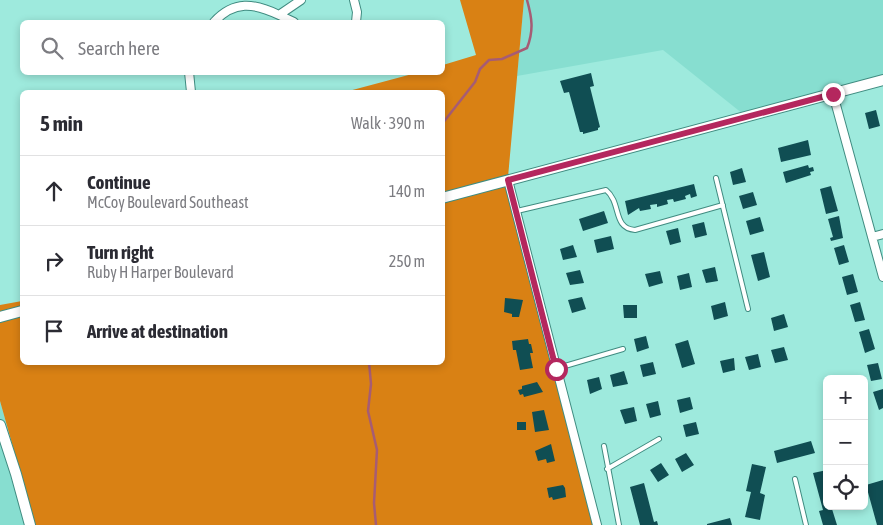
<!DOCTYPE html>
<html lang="en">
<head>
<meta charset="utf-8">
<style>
  body { margin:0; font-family:"Asap Condensed",sans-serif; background:#f2f2f3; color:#2b2b33 }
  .controls { position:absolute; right:15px; bottom:15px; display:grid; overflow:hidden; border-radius:8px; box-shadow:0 2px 8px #0003 }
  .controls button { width:45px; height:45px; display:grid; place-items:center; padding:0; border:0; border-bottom:1px solid #e1e1e2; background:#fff; color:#2b2b33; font:25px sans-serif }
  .stop { position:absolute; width:15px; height:15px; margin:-11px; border:4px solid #b4275e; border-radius:50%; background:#fff }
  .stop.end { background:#b4275e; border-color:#fff; box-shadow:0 1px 5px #0008 }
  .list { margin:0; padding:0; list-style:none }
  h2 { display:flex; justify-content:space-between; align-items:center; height:65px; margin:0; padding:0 20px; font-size:21px }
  h2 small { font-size:16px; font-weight:400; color:#7c7c81 }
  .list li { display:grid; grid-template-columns:32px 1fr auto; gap:15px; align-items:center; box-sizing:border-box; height:70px; padding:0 20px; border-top:1px solid #e1e1e2 }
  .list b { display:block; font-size:19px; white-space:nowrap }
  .list p { margin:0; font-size:16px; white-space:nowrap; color:#7c7c81 }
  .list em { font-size:16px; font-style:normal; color:#7c7c81 }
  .icon { flex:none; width:28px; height:28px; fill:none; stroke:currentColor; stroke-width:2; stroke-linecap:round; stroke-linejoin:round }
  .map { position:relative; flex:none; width:883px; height:525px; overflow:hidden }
  .search { position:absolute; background:#fff; box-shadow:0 2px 8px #0003; left:20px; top:20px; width:425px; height:55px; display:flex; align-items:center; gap:12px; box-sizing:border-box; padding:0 18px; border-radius:8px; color:#7c7c81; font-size:19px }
  .panel { position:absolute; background:#fff; box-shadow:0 2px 8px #0003; left:20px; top:90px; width:425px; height:275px; border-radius:8px }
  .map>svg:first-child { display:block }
</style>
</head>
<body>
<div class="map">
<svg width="883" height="525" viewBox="0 0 883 525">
  <rect width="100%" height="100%" fill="#9eeadd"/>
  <!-- built -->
  <path fill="#87ded0" d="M524 0H883V83L748 118 663 50 517 76Z
    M0 401 35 525H0Z"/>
  <!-- forest -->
  <path fill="#d98114" d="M460 0H524L508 177 596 525H35L0 401V305L22 301V362H442V92H345L416 73 442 72 443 65 476 55Z"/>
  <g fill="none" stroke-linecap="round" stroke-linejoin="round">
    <!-- stream -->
    <path stroke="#a65c74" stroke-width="2.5" d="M442 124 475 82 480 69 489 60 502 59 527 48C534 30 532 18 527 0
      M369 362 371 384 368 411 377 450 374 503 376 525"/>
  </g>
  <!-- building -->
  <path fill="#104e53" d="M591 73 594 86 590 87 600 127 598 128V130L583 134V132H580L569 92 564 93 560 81Z
    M876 110 880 126 869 129 865 113Z
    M808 140 811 155 781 162 778 148Z
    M808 165 809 168 813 167 814 171 810 172 811 175 786 183 783 172Z
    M742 168 746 182 733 185 730 172Z
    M694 184 697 196 691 198 690 194 685 196 686 199 674 202 673 199 667 200 668 204 657 207V204L650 205 651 209 640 211 639 208 628 215 625 201Z
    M831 186 838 211 826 214 820 189Z
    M753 192 757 205 743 209 739 196Z
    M604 211 608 223 583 231 579 219Z
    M839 216 843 238 831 241 830 238 833 237 828 219Z
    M760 217 764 231 750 235 746 221Z
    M704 222 707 235 695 238 692 225Z
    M678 228 681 242 670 245 666 231Z
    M611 236 614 249 597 253 594 240Z
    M573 245 577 257 563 260 560 249Z
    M844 245 849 262 839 265 834 248Z
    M764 252 770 277 758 281 751 255Z
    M715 267 718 281 706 283 702 270Z
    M580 270 584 283 570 285 566 273Z
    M660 271 663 283 649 287 645 274Z
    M689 273 692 287 680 290 677 276Z
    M853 274 858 292 847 295 842 277Z
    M582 297 586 309 572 313 568 300Z
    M505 298 523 300 519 317H512V314L504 312Z
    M725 302 728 316 714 320 711 306Z
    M860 302 865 320 855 322 850 305Z
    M623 305H637V318H624Z
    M784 314 788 327 774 331 771 318Z
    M869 329 875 349 865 353 859 332Z
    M646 336 649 348 637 352 634 339Z
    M528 339 529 344H531L533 353H530L533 368 520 370 516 350H513L512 341Z
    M688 340 695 364 682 368 675 344Z
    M784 347 788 360 775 363 771 350Z
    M758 354 761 367 749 370 745 357Z
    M734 358 735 370 723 373 720 361Z
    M653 362 656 374 643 377 640 365Z
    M878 363 882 379 871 381 867 365Z
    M624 371 628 384 613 387 610 375Z
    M599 377 602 389 590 394 587 380Z
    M537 382 543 392 524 397 523 394 520 395 518 390 522 389V386Z
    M883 389V408L879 410 873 392Z
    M690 397 693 409 680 413 677 400Z
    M658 401 661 415 650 418 646 404Z
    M634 407 637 421 625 424 620 410Z
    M544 410 549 430 535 432 532 412Z
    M517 422H526V430H517Z
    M696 422 699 434 686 437 683 425Z
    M811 441 815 453 777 463 774 451Z
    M551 444 555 461 547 463 546 459 538 461 535 451Z
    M686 453 694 465 682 472 675 459Z
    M661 463 669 475 658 482 650 470Z
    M752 464 766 467 760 493 765 495 760 520 745 517 751 492 746 491Z
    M827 470V506H840L832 509 837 525H823L819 511 823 510 813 473Z
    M883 480V525H877L866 485Z
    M644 483 654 522 657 521 658 525H640L630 487Z
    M563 485 565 488 566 497 553 500 552 497 549 498 547 488Z
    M730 518 732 525H707V524Z"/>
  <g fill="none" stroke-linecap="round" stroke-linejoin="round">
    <!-- service casing -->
    <g stroke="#408c81" stroke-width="6">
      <path id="service" d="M716 178 748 309
        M517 211 606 190C622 203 612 228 635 230L723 205
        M558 368 623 349
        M604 446 619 525
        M607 469 659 439
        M795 479 806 525"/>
    </g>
    <!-- minor casing -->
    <g stroke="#408c81" stroke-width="10">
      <path id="minor" d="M354 0 357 12 356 22
        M214 22C234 0 254 3 279 15
        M294 22 279 15 301 0
        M189 72 191 92
        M833 94 883 277
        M508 180 597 525
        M872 237 883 234"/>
    </g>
    <!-- tertiary casing -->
    <g stroke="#408c81" stroke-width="12">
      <path id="tertiary" d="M442 198 883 80
        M0 317 22 311
        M0 425 16 474 30 525"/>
    </g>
    <!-- service -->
    <use href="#service" stroke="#fff" stroke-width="4"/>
    <!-- minor -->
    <use href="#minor" stroke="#fff" stroke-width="8"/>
    <!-- tertiary -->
    <use href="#tertiary" stroke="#fff" stroke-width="10"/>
  </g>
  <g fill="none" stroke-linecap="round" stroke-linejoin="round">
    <!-- route -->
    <path stroke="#b4275e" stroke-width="6" d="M556 369 508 180 833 94"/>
  </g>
</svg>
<div class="controls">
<button>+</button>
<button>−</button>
<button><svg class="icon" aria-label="locate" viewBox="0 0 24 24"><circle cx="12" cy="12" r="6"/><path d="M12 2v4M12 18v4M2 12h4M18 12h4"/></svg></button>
</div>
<div class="stop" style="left:556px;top:369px"></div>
<div class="stop end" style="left:833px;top:94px"></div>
<div class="search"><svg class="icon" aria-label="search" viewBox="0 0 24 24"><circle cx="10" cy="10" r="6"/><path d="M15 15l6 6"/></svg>Search here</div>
<section class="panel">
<h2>5 min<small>Walk · 390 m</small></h2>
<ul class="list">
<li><svg class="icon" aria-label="ahead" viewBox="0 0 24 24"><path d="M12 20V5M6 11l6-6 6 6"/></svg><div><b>Continue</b><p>McCoy Boulevard Southeast</p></div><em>140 m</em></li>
<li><svg class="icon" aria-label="right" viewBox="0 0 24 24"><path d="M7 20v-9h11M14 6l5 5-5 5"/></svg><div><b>Turn right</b><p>Ruby H Harper Boulevard</p></div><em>250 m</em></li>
<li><svg class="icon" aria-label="arrive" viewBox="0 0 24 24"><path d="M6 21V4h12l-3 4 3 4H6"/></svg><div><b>Arrive at destination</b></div></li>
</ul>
</section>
</div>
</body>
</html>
